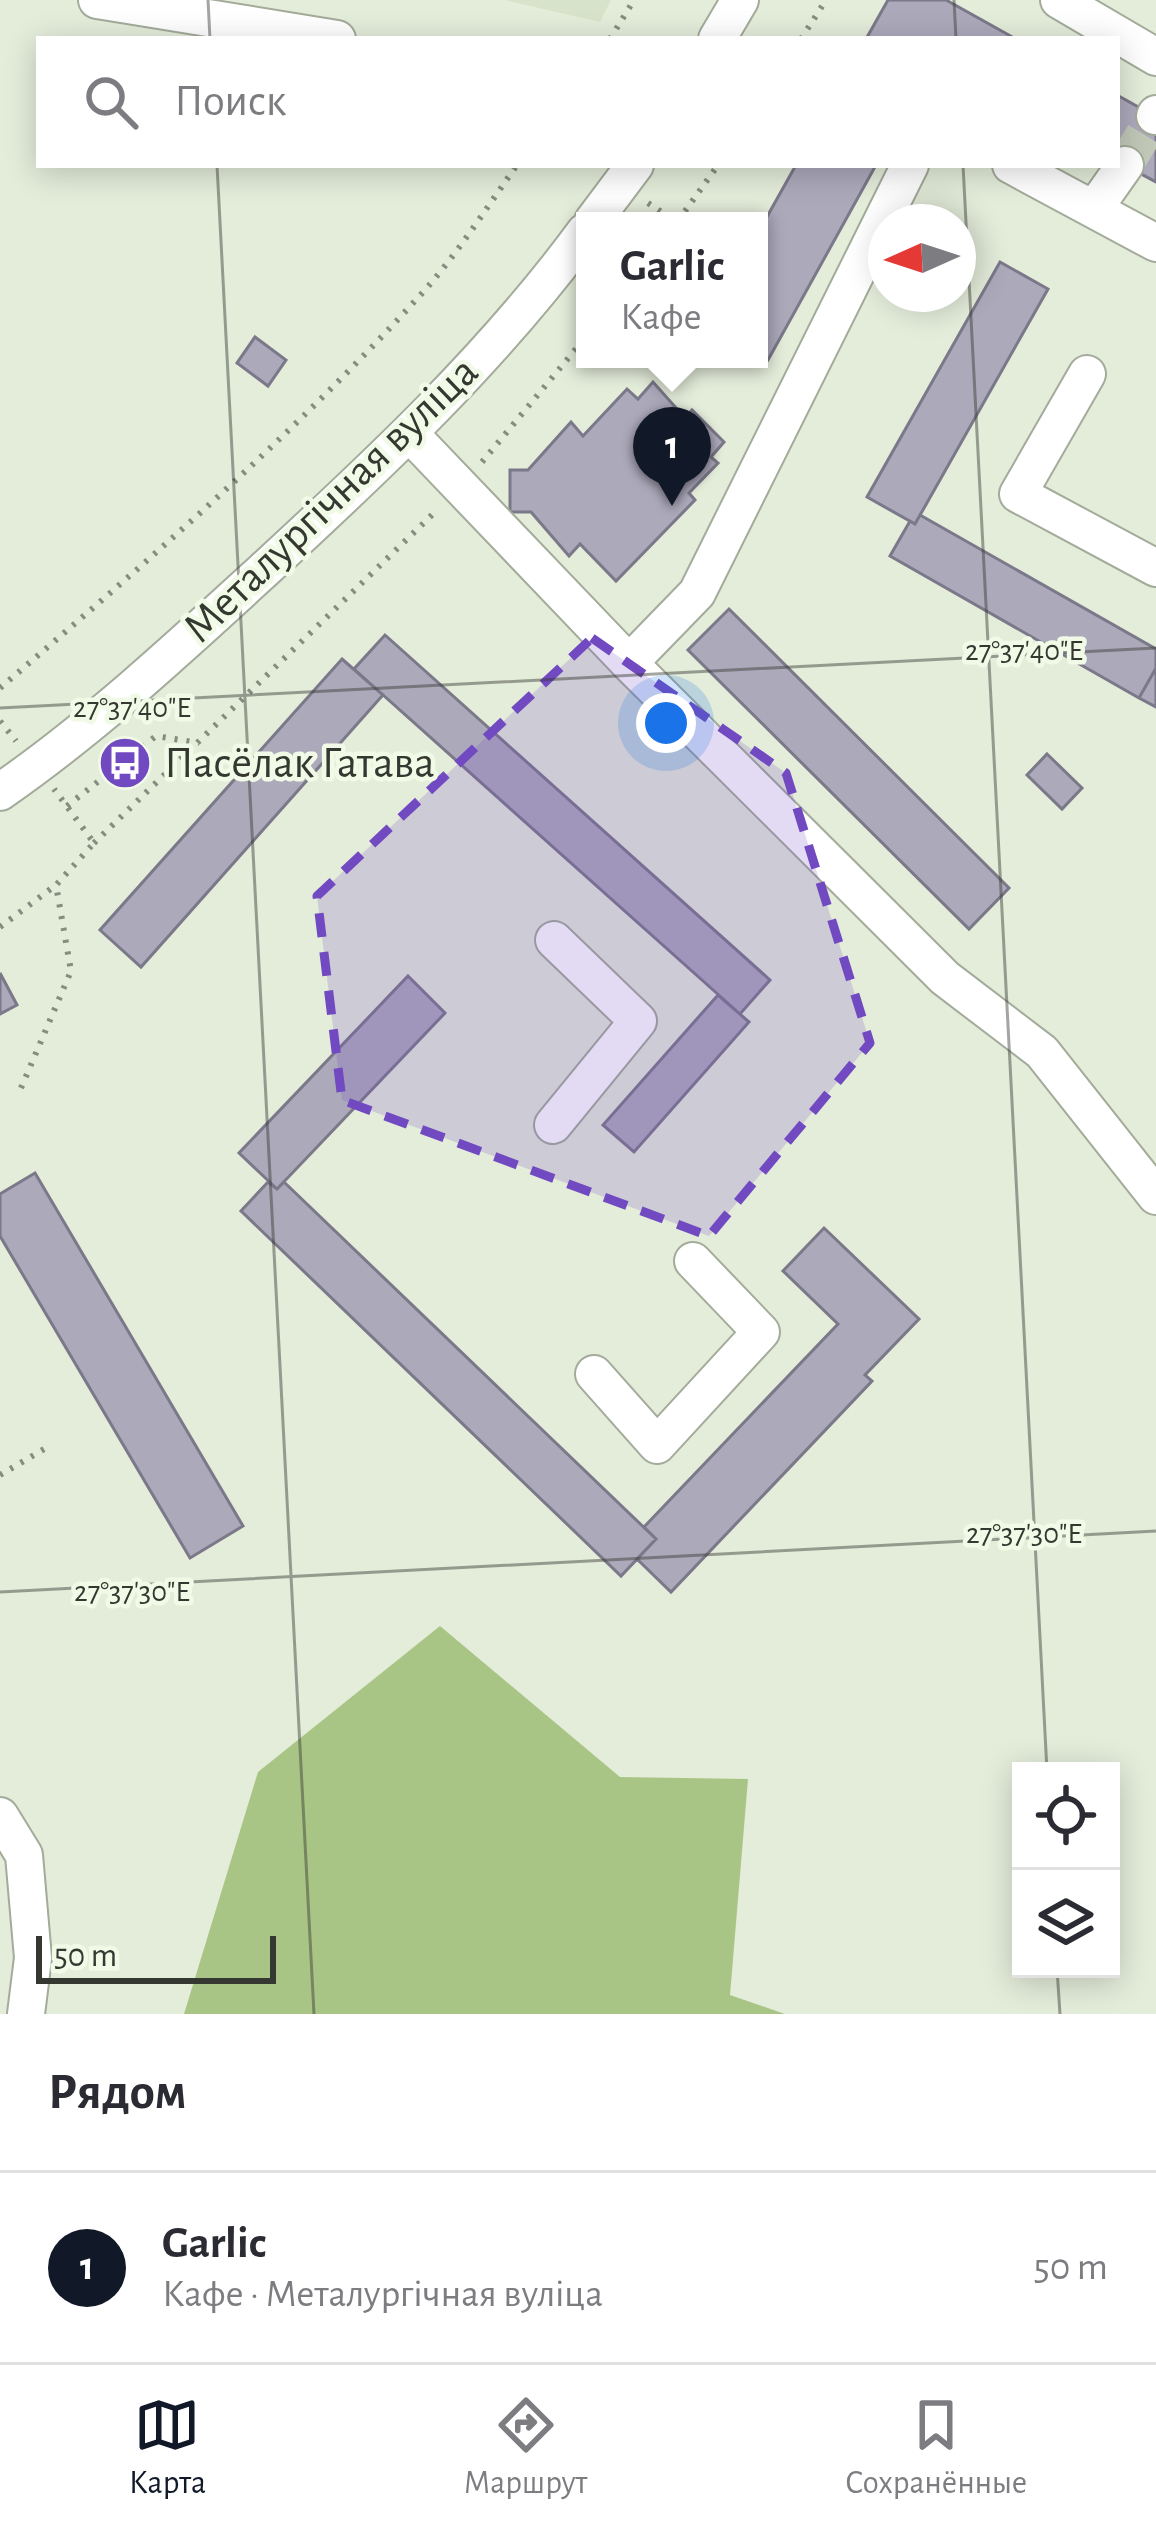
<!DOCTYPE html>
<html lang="ru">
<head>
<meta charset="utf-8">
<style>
  body { margin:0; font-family:"Alegreya Sans",sans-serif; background:#f2f2f3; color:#2b2b33 }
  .controls { position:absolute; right:36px; bottom:36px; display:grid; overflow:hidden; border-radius:0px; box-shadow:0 6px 30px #0003 }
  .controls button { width:108px; height:108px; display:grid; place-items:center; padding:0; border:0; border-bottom:3px solid #e1e1e2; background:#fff; color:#2b2b33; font:60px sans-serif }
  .compass { position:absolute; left:868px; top:204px; width:108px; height:108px; border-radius:50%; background:#fff; box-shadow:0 6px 30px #0003; rotate:267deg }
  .scale { position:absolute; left:36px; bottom:30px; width:240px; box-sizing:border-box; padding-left:12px; border:6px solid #353831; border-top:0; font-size:33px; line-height:42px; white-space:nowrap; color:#353831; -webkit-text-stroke:9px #f1fae7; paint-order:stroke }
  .you { position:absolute; left:666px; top:723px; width:42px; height:42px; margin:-30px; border:9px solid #fff; border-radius:50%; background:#1a73e8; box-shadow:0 0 0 18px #1a73e833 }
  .badge { display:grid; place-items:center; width:78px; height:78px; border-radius:50%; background:#111827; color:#fff; font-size:39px; font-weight:700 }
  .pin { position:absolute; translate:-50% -99px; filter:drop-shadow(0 3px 6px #0008) }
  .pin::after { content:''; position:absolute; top:63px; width:42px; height:36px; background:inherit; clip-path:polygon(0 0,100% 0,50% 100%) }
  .popup { position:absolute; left:576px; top:212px; width:192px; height:156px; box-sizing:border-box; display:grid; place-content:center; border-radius:0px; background:#fff; filter:drop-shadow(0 3px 9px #0005); font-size:39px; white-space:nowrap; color:#7c7c81 }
  .popup b { font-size:45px; color:#2b2b33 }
  .popup::after { content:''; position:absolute; left:50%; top:100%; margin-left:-24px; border:24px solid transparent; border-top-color:#fff }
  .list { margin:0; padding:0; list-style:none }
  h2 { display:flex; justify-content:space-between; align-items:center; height:156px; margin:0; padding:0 48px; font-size:51px }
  h2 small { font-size:39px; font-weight:400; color:#7c7c81 }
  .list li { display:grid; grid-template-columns:78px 1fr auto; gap:36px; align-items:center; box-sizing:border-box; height:192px; padding:0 48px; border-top:3px solid #e1e1e2 }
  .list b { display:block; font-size:45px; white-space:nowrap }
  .list p { margin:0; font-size:39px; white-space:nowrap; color:#7c7c81 }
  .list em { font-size:39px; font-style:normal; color:#7c7c81 }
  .icon { flex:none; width:66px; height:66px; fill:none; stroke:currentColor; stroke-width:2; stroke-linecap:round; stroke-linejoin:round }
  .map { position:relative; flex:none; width:1156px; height:2014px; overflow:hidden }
  .search { position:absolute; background:#fff; box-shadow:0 6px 30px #0003; left:36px; right:36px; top:36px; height:132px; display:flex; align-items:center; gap:30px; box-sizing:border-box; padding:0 42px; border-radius:0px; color:#7c7c81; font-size:45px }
  .sheet { height:348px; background:#fff }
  nav { display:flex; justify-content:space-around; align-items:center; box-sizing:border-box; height:168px; border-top:3px solid #e1e1e2; background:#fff; font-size:33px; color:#7c7c81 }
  nav a { display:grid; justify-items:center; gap:6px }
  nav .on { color:#111827 }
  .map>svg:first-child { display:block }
</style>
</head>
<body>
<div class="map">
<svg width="1156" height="2014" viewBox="0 0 1156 2014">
  <rect width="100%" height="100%" fill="#e4ecda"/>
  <!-- built -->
  <path fill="#d7e3ca" d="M505 0H611L600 22Z"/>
  <!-- forest -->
  <path fill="#a9c586" d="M440 1626 620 1777 748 1779 730 1995 785 2014H184L258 1772Z"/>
  <!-- building -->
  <path fill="#aca9bb" stroke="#7b7889" stroke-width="3" d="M888 0H946L1016 39H866Z
    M1117 95 1156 117V182L1117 161Z
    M796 165H876L768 360 759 355V231Z
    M1000 262 1048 289 915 524 867 497Z
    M255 337 286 360 268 386 237 363Z
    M653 382 685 418 692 410 724 442 711 457 718 463 689 493 695 500 616 581 580 544 569 556 531 512H510V470H528L571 422 583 436 627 389 638 399Z
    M920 515 1156 649V668L1139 698 890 556 910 521 915 524Z
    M729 609 1009 888 969 929 688 650Z
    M385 635 770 980 740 1014 354 669Z
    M342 659 383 695 141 967 100 930Z
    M1156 668V707L1139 698Z
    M1047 754 1082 788 1062 809 1027 775Z
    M0 973 17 1005 0 1014Z
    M408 976 445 1013 277 1189 239 1153Z
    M718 995 749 1022 634 1152 603 1125Z
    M35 1173 243 1526 190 1558 0 1236V1194Z
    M268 1182 277 1189 284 1182 656 1539 621 1576 241 1211Z
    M824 1228 919 1319 865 1375 872 1381 671 1592 637 1559 656 1539 644 1527 838 1324 783 1271Z"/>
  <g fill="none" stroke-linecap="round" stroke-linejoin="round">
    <!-- minor-tunnel -->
    <path stroke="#c1c8b8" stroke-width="36" stroke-dasharray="36 18" stroke-linecap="butt" d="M1125 165 1155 116"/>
    <!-- minor casing -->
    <g stroke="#a3ab9a" stroke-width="40">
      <path id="minor" d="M97 0 337 39
        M1059 0 1156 57
        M717 39 740 0
        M1155 116 1156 114
        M1011 165 1156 243
        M1094 209 1125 165
        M593 221 635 165
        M1087 374 1018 494 1156 568
        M411 435 629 663 945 978 1042 1052 1156 1196
        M629 663 697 593 910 165
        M0 792C95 726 180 647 265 569 379 464 492 358 585 232
        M553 1125 638 1021 554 940
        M594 1374 657 1445 761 1332 693 1261
        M0 1816 24 1855 33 1958 26 2014"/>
    </g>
    <!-- path -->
    <path stroke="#868c7f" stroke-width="6" stroke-dasharray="3 9" stroke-linecap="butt" d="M610 39 634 0
      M801 39 826 0
      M648 203 675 221
      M678 221 718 165
      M482 462 585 338
      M0 688C147 562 294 435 424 291 458 253 487 207 517 165
      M0 721 16 741
      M67 806 156 736 199 743
      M94 843 436 511
      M0 927 56 885
      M21 1088 71 971 56 885 94 843 54 789
      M0 1475 51 1445"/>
    <!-- minor -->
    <use href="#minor" stroke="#fff" stroke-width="36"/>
  </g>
  <!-- marked area -->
  <path fill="#7149c1" fill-opacity="0.2" stroke="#7149c1" stroke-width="9" stroke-dasharray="24 15" stroke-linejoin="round" d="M592 638 786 773 870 1043 709 1236 342 1100 317 896Z"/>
  <!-- ticks -->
  <path fill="none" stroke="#353831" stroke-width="3" stroke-opacity="0.45" d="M208 0 210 39M954 0 956 39M217 165 314 2014M963 165 1047 1771M0 708 1156 648M0 1592 1156 1531M1057 1969 1060 2014"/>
  <!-- icons -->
  <defs>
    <g id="bus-disc" transform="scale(2.7)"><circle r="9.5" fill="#7149c1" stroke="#f1fae7"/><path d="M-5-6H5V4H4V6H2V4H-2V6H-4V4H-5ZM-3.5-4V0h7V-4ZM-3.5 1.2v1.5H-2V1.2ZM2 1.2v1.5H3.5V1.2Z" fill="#fff"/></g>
  </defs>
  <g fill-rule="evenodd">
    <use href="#bus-disc" x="125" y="763"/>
  </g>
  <g text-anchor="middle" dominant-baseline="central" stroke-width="9" stroke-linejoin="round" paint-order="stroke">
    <!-- street labels -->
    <g font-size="45" fill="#353831" stroke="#f1fae7">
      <text transform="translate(331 500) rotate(-44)">Металургічная вуліца</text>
    </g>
    <!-- poi labels -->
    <g font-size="45" fill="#353831" stroke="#f1fae7" text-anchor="start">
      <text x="164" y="763">Пасёлак Гатава</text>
    </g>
  </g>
  <g font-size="30" text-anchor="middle" fill="#353831" stroke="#f1fae7" stroke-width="9" stroke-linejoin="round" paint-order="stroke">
    <text x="1024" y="660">27°37'40"E</text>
    <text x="132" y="717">27°37'40"E</text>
    <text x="1024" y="1543">27°37'30"E</text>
    <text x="132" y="1601">27°37'30"E</text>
  </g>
</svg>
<div class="controls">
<button><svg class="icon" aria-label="locate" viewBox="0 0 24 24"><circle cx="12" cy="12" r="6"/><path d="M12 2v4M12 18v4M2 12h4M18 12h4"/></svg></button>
<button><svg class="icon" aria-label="layers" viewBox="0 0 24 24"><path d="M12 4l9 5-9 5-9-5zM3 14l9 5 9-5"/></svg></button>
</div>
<svg class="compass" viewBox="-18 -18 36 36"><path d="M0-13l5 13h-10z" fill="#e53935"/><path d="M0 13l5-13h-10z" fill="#7c7c81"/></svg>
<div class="scale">50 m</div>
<div class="you"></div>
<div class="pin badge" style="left:672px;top:506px">1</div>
<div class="popup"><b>Garlic</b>Кафе</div>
<div class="search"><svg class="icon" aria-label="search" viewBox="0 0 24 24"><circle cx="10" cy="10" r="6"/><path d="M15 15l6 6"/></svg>Поиск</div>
</div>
<section class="sheet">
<h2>Рядом<small></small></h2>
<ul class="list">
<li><span class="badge">1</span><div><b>Garlic</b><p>Кафе · Металургічная вуліца</p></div><em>50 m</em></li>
</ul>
</section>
<nav>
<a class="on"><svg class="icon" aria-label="map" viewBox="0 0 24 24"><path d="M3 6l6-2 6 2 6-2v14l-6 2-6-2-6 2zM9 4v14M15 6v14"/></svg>Карта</a>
<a><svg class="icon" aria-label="directions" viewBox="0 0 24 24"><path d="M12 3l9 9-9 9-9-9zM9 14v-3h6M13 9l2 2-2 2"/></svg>Маршрут</a>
<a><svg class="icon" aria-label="saved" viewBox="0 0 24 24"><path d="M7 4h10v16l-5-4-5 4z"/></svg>Сохранённые</a>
</nav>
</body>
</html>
